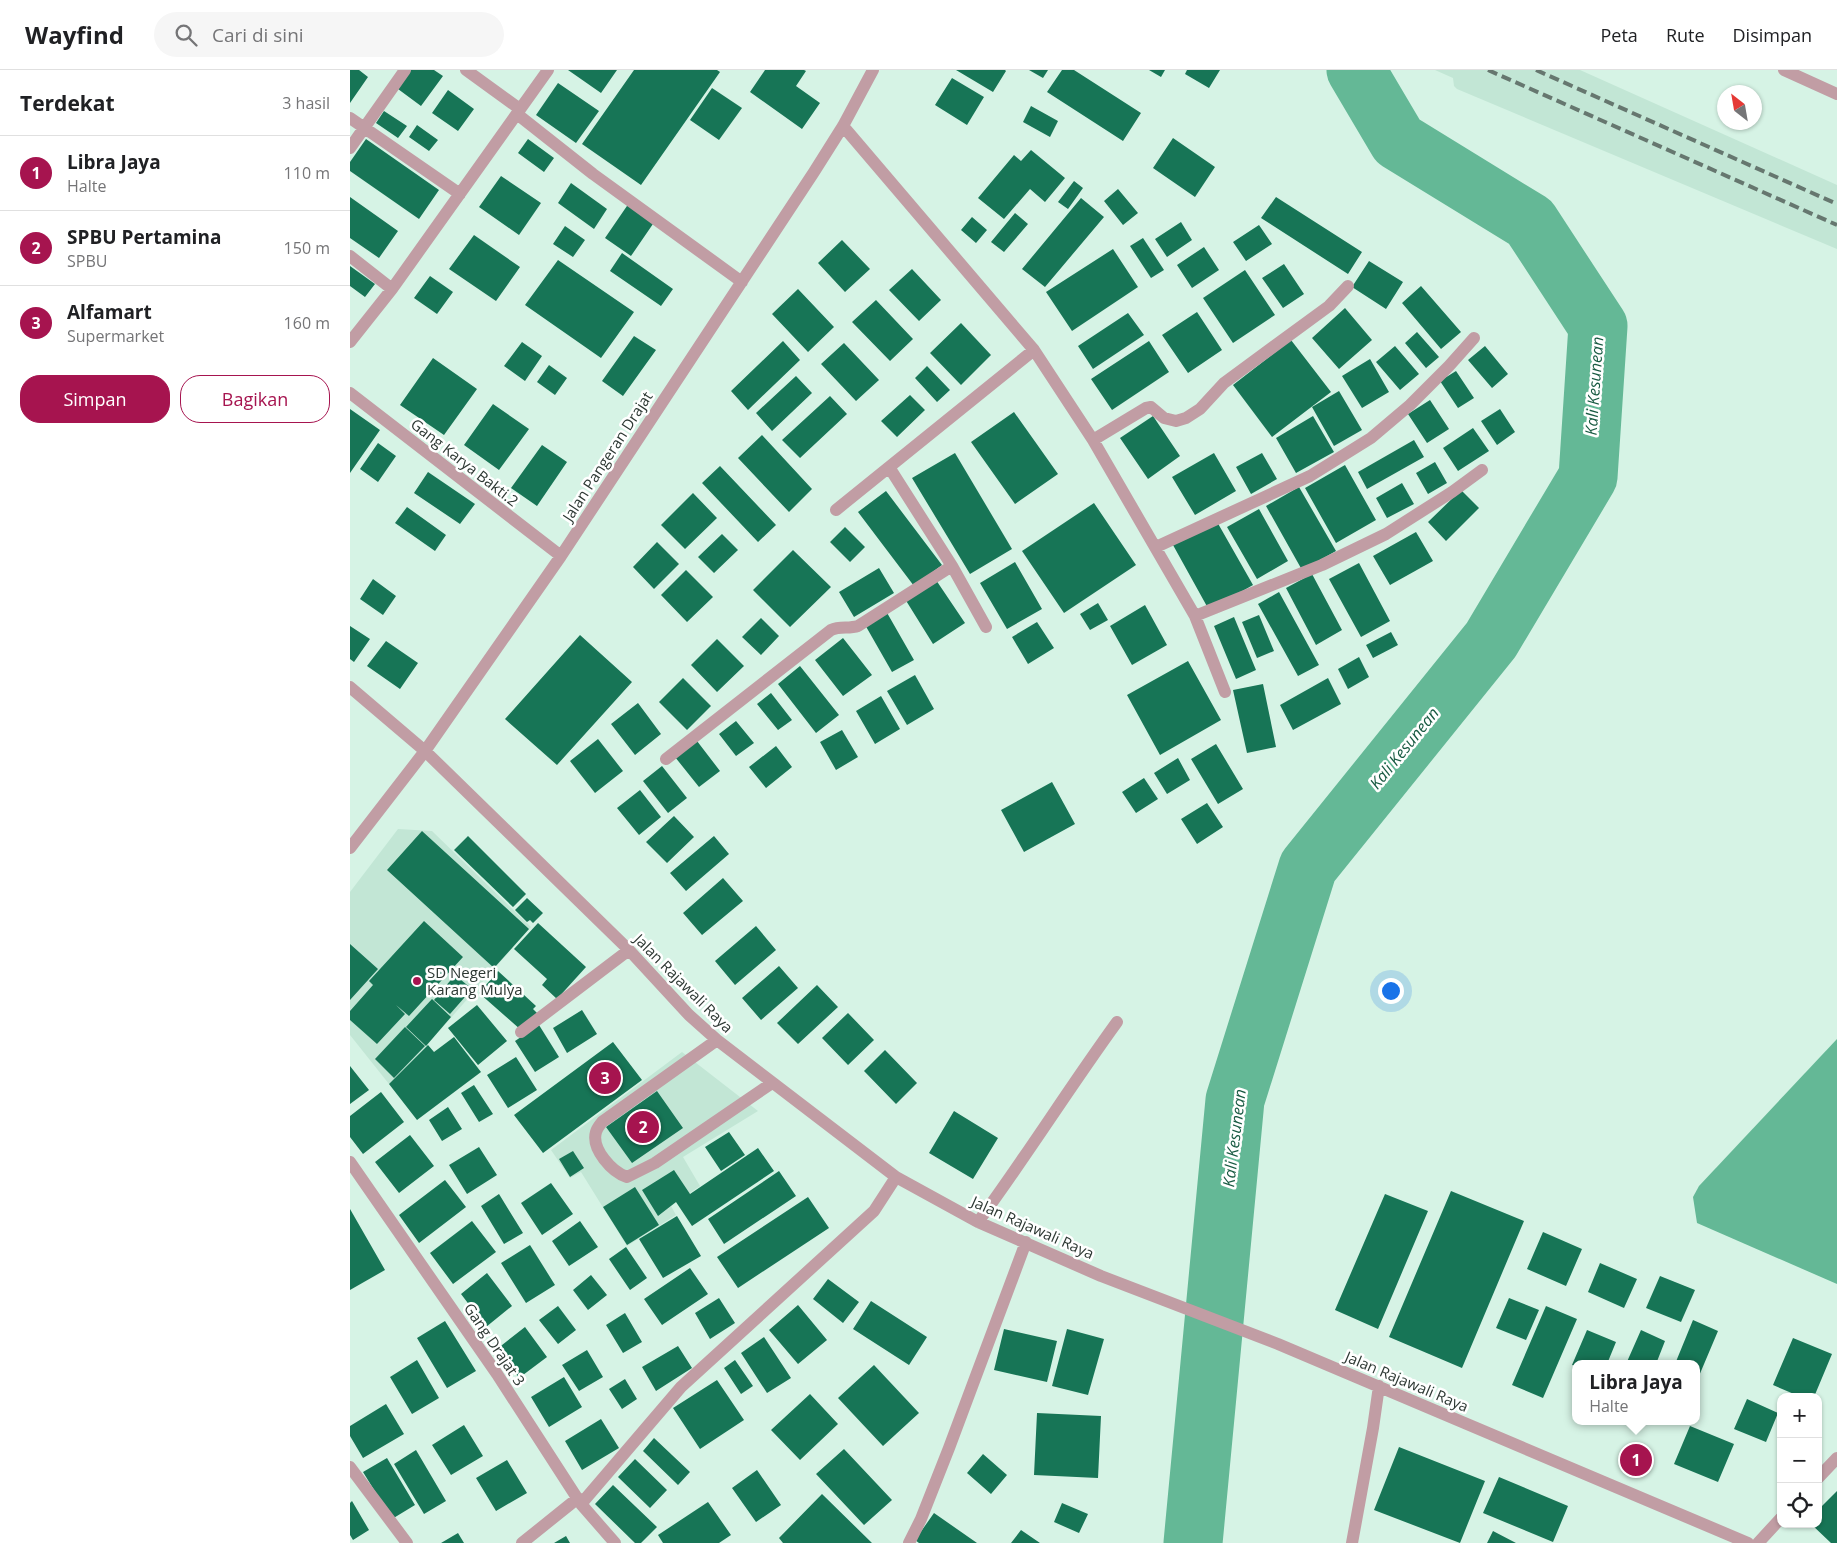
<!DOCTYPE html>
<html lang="id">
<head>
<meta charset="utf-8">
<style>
  body { margin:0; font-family:"Open Sans",sans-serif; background:#f6f6f6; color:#202124 }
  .controls { position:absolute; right:15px; bottom:15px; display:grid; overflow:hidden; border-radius:10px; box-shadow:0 1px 4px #0004 }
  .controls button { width:45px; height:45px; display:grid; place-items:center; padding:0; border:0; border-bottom:1px solid #e0e0e0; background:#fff; color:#202124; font:25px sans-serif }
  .compass { position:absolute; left:1367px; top:15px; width:45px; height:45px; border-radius:50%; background:#fff; box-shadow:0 1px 4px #0004; rotate:329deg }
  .you { position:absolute; left:1040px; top:920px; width:18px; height:18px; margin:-12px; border:4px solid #fff; border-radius:50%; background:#1a73e8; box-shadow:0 0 0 8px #1a73e833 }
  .badge { display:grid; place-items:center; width:32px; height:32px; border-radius:50%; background:#a6144f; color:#fff; font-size:16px; font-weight:700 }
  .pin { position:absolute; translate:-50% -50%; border:2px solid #fff; box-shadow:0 1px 5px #0006 }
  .popup { position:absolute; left:1222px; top:1290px; width:128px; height:65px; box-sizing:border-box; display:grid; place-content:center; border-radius:10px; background:#fff; filter:drop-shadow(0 1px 4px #0005); font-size:16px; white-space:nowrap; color:#757577 }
  .popup b { font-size:19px; color:#202124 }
  .popup::after { content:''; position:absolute; left:50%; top:100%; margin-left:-10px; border:10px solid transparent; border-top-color:#fff }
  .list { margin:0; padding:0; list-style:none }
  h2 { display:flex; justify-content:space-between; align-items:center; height:65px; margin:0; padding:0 20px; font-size:21px }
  h2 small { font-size:16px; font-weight:400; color:#757577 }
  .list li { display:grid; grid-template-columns:32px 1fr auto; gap:15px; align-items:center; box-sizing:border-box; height:75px; padding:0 20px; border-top:1px solid #e0e0e0 }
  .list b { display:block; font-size:19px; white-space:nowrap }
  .list p { margin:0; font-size:16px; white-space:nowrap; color:#757577 }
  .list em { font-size:16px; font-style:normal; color:#757577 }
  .actions { display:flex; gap:10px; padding:15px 20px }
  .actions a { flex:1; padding:11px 0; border:1px solid #a6144f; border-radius:20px; text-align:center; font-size:18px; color:#a6144f }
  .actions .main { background:#a6144f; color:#fff }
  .icon { flex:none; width:28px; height:28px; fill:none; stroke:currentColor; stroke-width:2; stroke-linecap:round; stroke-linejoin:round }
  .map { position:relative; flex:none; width:1487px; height:1473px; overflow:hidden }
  header { display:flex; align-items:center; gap:30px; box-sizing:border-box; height:70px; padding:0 25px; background:#fff; border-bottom:1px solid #e0e0e0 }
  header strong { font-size:24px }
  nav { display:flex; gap:28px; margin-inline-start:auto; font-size:18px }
  .search { width:350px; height:45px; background:#f6f6f6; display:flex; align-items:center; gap:12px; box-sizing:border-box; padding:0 18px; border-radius:28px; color:#757577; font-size:19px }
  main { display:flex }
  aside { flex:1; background:#fff }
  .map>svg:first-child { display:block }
</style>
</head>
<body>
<header>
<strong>Wayfind</strong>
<div class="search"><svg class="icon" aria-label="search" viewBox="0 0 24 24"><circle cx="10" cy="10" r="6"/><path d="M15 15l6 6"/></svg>Cari di sini</div>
<nav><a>Peta</a><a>Rute</a><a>Disimpan</a></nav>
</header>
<main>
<aside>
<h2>Terdekat<small>3 hasil</small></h2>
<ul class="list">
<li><span class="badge">1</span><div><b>Libra Jaya</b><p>Halte</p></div><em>110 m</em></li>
<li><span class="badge">2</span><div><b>SPBU Pertamina</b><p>SPBU</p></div><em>150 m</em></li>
<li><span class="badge">3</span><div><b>Alfamart</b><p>Supermarket</p></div><em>160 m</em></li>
</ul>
<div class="actions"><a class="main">Simpan</a><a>Bagikan</a></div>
</aside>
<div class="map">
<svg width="1487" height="1473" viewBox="0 0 1487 1473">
  <rect width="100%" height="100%" fill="#d6f3e5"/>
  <!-- built -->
  <path fill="#c2e6d5" d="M1085 0H1230L1487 115V179L1107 19 1104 16 1103 8Z
    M48 759 82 761 181 857 76 976 39 1014 0 965V822Z
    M332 982 408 1041 333 1087 350 1116 321 1136 326 1145 277 1176 231 1102 220 1108 201 1080Z"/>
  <!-- water -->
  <path fill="#64b896" d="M1487 969V1214L1347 1153 1343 1127 1349 1116Z"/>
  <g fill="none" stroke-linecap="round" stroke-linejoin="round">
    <!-- river -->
    <path stroke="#64b896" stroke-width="59" d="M843 1473 885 1030 958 797 1141 570 1238 407 1248 256 1180 152 1048 71 1006 0"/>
  </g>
  <!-- building -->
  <path fill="#177556" d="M0 0H9L18 7 0 33Z
    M61 0H84L93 6 71 36 48 19Z
    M218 0H267L251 23Z
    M284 0H367L370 2 291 115 232 74Z
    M415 0H454L456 1 446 16 470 33 452 59 400 22Z
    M606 0H655L656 1 643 22Z
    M679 0H698L693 8Z
    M712 0H724L791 43 773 71 697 22Z
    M799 0H815L811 7Z
    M837 0H870L859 18 835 4Z
    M602 8 634 27 617 55 585 35Z
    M208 13 249 41 226 73 186 45Z
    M362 18 392 38 369 70 340 50Z
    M98 20 124 39 108 61 82 43Z
    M681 36 708 51 700 67 673 52Z
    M34 41 57 56 48 68 26 53Z
    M67 55 88 70 79 81 59 67Z
    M823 68 865 97 845 127 803 98Z
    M16 69 89 120 69 149 0 101V92Z
    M178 69 204 88 194 102 168 83Z
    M681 80 715 108 695 132 680 119 654 149 628 128 664 85 671 91Z
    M151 106 191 133 169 165 129 137Z
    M724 111 733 118 718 139 708 132Z
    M221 113 257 139 244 159 208 133Z
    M768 119 788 143 773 155 754 131Z
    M0 127 48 161 29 188 0 168Z
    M926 127 1012 182 998 204 911 148Z
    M731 128 754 147 695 217 672 199Z
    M279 133 305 151 281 186 255 168Z
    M665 143 678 154 654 182 641 172Z
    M622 147 637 160 626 173 611 160Z
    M831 152 842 170 817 187 805 169Z
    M909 155 922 174 896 191 883 172Z
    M215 156 235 170 223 187 203 174Z
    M124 165 170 197 146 231 99 199Z
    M793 168 814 200 801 208 780 176Z
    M492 170 520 199 495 222 468 193Z
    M854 177 869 200 842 218 827 195Z
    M763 179 788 217 722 261 696 222Z
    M272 183 323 219 311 236 260 201Z
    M208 190 284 242 251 288 175 235Z
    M1019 191 1053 212 1036 239 1002 217Z
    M934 194 954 224 933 238 912 208Z
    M0 196 25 214 15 227 0 216Z
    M562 199 591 230 569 251 539 220Z
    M895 200 925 245 883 273 853 228Z
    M80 206 103 222 87 244 64 228Z
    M1071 216 1111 262 1091 279 1052 233Z
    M448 219 484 257 458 282 422 244Z
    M526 230 563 269 540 291 502 252Z
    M995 238 1022 270 989 299 962 268Z
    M847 242 872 280 838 303 812 265Z
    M778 243 794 265 743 299 728 276Z
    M611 253 641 285 611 315 580 283Z
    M1067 262 1089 287 1076 298 1055 273Z
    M284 266 306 280 273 326 252 311Z
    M941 270 981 322 922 367 883 315Z
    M433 271 450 290 398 340 381 321Z
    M799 271 819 302 762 340 741 309Z
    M172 272 192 286 175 311 154 296Z
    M494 273 529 310 506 331 471 294Z
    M1045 276 1069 304 1050 320 1026 292Z
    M1135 276 1158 304 1142 318 1118 290Z
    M83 288 127 319 94 365 50 335Z
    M1020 289 1039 322 1012 338 992 306Z
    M199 295 217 308 205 325 187 312Z
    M577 296 600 320 587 332 565 308Z
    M1106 301 1124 328 1108 338 1090 311Z
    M446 306 462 323 422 361 406 343Z
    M989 321 1012 360 984 376 962 337Z
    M560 325 575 340 547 367 531 351Z
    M480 326 497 344 450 388 432 370Z
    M1080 330 1099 359 1077 373 1058 344Z
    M143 334 179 359 149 400 114 375Z
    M0 339 30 360 0 403Z
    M1150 339 1165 362 1147 375 1131 351Z
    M664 342 708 404 665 434 621 372Z
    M803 346 830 386 798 409 770 368Z
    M963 346 984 382 946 403 926 368Z
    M1123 358 1139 381 1108 401 1093 378Z
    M412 365 462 419 439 442 388 388Z
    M1064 370 1074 387 1017 419 1008 402Z
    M28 373 46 386 28 412 10 399Z
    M192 375 217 392 187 436 161 418Z
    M605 383 662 479 620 504 562 408Z
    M864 383 886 421 845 445 822 407Z
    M912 383 927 409 901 424 886 397Z
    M1085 392 1097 413 1078 424 1066 403Z
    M995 395 1026 450 986 473 955 418Z
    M370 396 426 455 408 472 352 413Z
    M78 402 125 434 110 454 64 423Z
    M1052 413 1064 434 1037 448 1026 428Z
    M949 417 986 481 952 500 916 436Z
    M1111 420 1129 438 1096 471 1078 452Z
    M536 421 592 495 564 516 508 442Z
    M343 423 367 448 335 479 311 455Z
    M744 433 786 495 714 543 672 481Z
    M57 437 96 465 85 481 45 453Z
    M909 439 938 491 907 509 877 457Z
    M866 450 903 515 859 540 823 475Z
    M495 457 515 477 500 492 480 472Z
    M1066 462 1083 491 1040 515 1023 486Z
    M372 464 388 480 364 503 348 487Z
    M307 472 329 494 304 519 283 497Z
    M443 480 481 517 440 557 403 520Z
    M665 492 692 539 657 559 630 513Z
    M1009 493 1040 551 1011 567 979 509Z
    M529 498 544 523 504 547 489 522Z
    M336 500 363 527 337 552 311 525Z
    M962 504 992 560 966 575 936 518Z
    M23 509 46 526 33 545 10 529Z
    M586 510 615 553 583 574 555 529Z
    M929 522 969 595 948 606 908 534Z
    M748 533 758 550 740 560 730 544Z
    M795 535 817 575 782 595 760 556Z
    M536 541 564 590 542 602 514 553Z
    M909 545 924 581 907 588 892 552Z
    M884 547 906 600 886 609 864 556Z
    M411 548 429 566 411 585 392 567Z
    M687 552 704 578 678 594 662 567Z
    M0 556 20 569 4 592 0 589Z
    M1041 562 1048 575 1023 588 1016 575Z
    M230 565 282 612 207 695 155 649Z
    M493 568 522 605 493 626 465 590Z
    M367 569 394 596 367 622 341 595Z
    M36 571 68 593 50 619 17 596Z
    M1009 587 1019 607 998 619 988 599Z
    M838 591 871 650 810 685 777 625Z
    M450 596 489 645 466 663 428 614Z
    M565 605 584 639 557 655 537 621Z
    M333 608 361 636 337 660 309 632Z
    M978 608 991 634 943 660 930 635Z
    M913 614 926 677 897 683 883 620Z
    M421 623 442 650 428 660 407 634Z
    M531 626 550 659 525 674 506 641Z
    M288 633 311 664 285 685 261 654Z
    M386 651 404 673 386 686 369 664Z
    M492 660 508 687 486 700 470 672Z
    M248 669 273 701 245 723 220 691Z
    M347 671 370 701 349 717 325 687Z
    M866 674 893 719 868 734 841 689Z
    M426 676 442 697 416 718 399 697Z
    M828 688 840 710 817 724 804 703Z
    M312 696 337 728 318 743 293 711Z
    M794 708 808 729 786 743 772 722Z
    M702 712 725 754 674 782 651 740Z
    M290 720 311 747 289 765 267 738Z
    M857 733 873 757 847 774 831 749Z
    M324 746 344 767 317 793 296 772Z
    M72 761 179 859 144 898 37 800Z
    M118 766 176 824 163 837 104 780Z
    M364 766 379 784 336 821 320 803Z
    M373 808 393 831 352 865 333 843Z
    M177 828 193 843 183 853 180 850 177 852 165 840Z
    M74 851 113 887 59 946 46 935 55 944 27 974 0 950V941L23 915 19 911Z
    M188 853 236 897 207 929 192 915 197 909 164 879Z
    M406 856 426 880 385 915 365 891Z
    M0 874 28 899 0 930Z
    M429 896 448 918 411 950 392 928Z
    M148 901 186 936 183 939 187 943 171 960 129 923Z
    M105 905 122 919 100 944 84 930Z
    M467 915 488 937 448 974 427 953Z
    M82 929 101 947 76 976 56 957Z
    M127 935 157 971 128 995 98 958Z
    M232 940 247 964 217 983 203 958Z
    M498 943 524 970 498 995 472 968Z
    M189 955 209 987 185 1002 165 971Z
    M55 957 75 976 44 1008 25 989Z
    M104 967 131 1002 67 1050 39 1014 78 975 84 982Z
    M263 972 292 1010 193 1083 164 1045Z
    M535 980 567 1013 546 1034 514 1001Z
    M166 987 187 1020 158 1038 137 1005Z
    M0 996 19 1020 0 1034Z
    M124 1015 143 1044 129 1052 111 1023Z
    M307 1021 333 1058 282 1093 256 1057Z
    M31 1022 54 1052 13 1084 0 1067V1046Z
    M98 1037 112 1059 92 1071 79 1050Z
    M604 1041 648 1068 623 1109 579 1083Z
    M379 1062 395 1085 371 1101 355 1077Z
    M60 1065 84 1096 49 1123 25 1092Z
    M129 1077 147 1105 117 1124 99 1095Z
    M408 1078 424 1101 342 1156 326 1132 308 1146 292 1120 324 1100 340 1124Z
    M223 1081 234 1098 220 1107 209 1089Z
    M429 1101 446 1126 374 1174 358 1149Z
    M95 1110 116 1137 69 1173 49 1145Z
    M201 1113 223 1144 192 1165 171 1133Z
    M285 1117 309 1155 277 1175 253 1137Z
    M1101 1121 1174 1151 1112 1298 1039 1267Z
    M149 1124 173 1163 154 1174 131 1136Z
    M1035 1124 1078 1141 1028 1259 985 1240Z
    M458 1127 479 1158 388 1218 367 1187Z
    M0 1139 35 1200 0 1220Z
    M327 1146 351 1186 313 1208 289 1169Z
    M122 1151 146 1182 103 1214 80 1183Z
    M230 1151 248 1177 219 1196 202 1171Z
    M1193 1162 1232 1179 1216 1216 1177 1199Z
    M180 1175 205 1215 176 1233 151 1193Z
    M276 1177 297 1208 280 1220 259 1189Z
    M1250 1193 1287 1209 1274 1238 1238 1222Z
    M340 1198 358 1224 312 1255 294 1229Z
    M137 1203 162 1236 136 1257 111 1224Z
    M241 1205 257 1225 238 1240 223 1220Z
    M1310 1206 1345 1220 1331 1252 1296 1238Z
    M478 1209 509 1232 493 1253 463 1229Z
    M369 1228 385 1253 360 1269 345 1243Z
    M1159 1228 1189 1240 1176 1270 1146 1258Z
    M521 1231 577 1267 559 1295 503 1259Z
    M448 1235 477 1270 448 1294 419 1260Z
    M208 1236 226 1260 208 1274 189 1250Z
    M1196 1236 1227 1249 1193 1328 1162 1315Z
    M275 1243 292 1272 273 1283 256 1255Z
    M1343 1250 1368 1261 1346 1313V1294H1325Z
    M95 1251 126 1301 97 1318 67 1268Z
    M175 1257 197 1287 169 1308 147 1279Z
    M654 1259 707 1271 697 1312 644 1300Z
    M717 1259 754 1269 738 1325 702 1316Z
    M1237 1260 1266 1272 1257 1294H1226V1296L1222 1295Z
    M1291 1260 1315 1271 1306 1294H1276Z
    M414 1267 441 1308 417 1323 391 1283Z
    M1443 1268 1482 1284 1464 1327H1451L1423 1315Z
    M328 1276 342 1298 306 1321 292 1297Z
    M237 1280 253 1307 229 1321 212 1295Z
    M67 1290 89 1328 62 1344 40 1307Z
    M385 1290 403 1316 391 1324 374 1298Z
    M524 1295 569 1343 533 1376 488 1328Z
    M214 1307 232 1337 199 1357 181 1327Z
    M275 1309 287 1329 272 1339 259 1319Z
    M367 1310 394 1350 350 1379 323 1338Z
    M460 1324 488 1354 450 1390 421 1360Z
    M1397 1329 1428 1343 1416 1372 1384 1359Z
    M36 1334 54 1364 13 1388 0 1366V1356Z
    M687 1343 751 1346 748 1408 684 1405Z
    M251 1349 269 1378 232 1400 215 1371Z
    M114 1355 133 1386 101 1405 82 1375Z
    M1340 1356 1384 1374 1368 1412 1324 1394Z
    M304 1368 340 1402 328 1415 293 1381Z
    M1049 1377 1135 1411 1110 1473 1024 1440Z
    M494 1379 542 1430 514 1455 466 1404Z
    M66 1380 96 1431 74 1444 44 1394Z
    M633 1384 657 1405 641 1424 617 1403Z
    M37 1388 65 1435 42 1449 13 1402Z
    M285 1389 317 1420 300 1438 268 1407Z
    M157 1390 177 1423 146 1441 126 1408Z
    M407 1400 431 1435 406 1452 382 1418Z
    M1149 1407 1218 1436 1203 1472 1133 1443Z
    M263 1415 307 1457 291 1473H285L245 1434Z
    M1487 1421V1473H1481L1461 1454H1468V1440Z
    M472 1424 522 1473H433L429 1468Z
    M2 1431 19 1460 3 1470 0 1465V1433Z
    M358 1432 381 1465 369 1473H313L308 1465Z
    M712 1433 738 1444 729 1463 704 1452Z
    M584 1443 627 1473H569L565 1470Z
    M671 1460 690 1473H661Z
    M1143 1461 1166 1473H1137Z
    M108 1463 114 1473H91Z
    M216 1466 220 1473H204Z"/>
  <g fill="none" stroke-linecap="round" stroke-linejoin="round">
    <!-- minor -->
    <path stroke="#c19da4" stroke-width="12" d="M116 0 170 39
      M1434 0 1487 24
      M167 44 243 104 392 212
      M0 48 110 124
      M493 56 684 280 743 370 845 546 875 622
      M0 78 55 0
      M0 186 42 219
      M0 272 42 219 198 0
      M0 323 211 486
      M743 370 796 338 801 337 814 348 826 351 836 348 850 339 874 313 979 236 998 216
      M539 397 602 496 636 557
      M486 440 684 280
      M806 477 960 406 1021 368 1060 335 1099 296 1124 268
      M845 546 972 495 1036 464 1102 422 1132 400
      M0 617 75 681 279 880 339 945 367 970 546 1107 628 1152 751 1206 928 1274 1398 1473
      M316 689 481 560C490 556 499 559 508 556L602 496
      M0 778 75 681 211 486 464 102 493 56 523 0
      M171 962 279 880
      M367 970 252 1052C250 1055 247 1058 246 1062 241 1079 262 1102 277 1107L305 1093 422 1013
      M0 1092 147 1304 231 1434 265 1473
      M628 1152C676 1087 719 1018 767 952
      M0 1397 57 1473
      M1468 1408 1487 1388
      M231 1434 331 1317 524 1141 546 1107
      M172 1473 228 1428
      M559 1473 571 1449 599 1378 676 1172
      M1002 1473 1023 1358 1029 1316
      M1408 1473 1431 1448"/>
    <!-- rail -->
    <path stroke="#66776f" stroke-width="4" stroke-dasharray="10 5" stroke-linecap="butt" d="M1138 0 1487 155
      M1186 0 1487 134"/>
  </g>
  <!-- markers -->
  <circle fill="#a6144f" stroke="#fff" stroke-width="2" cx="67" cy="911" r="5"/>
  <g text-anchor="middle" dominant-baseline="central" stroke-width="5" stroke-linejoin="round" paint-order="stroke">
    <!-- street labels -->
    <g font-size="15" fill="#2d3833" stroke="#fff">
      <text transform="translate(257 386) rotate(-57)">Jalan Pangeran Drajat</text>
      <text transform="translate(115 392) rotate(38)">Gang Karya Bakti.2</text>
      <text transform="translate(334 913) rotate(45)">Jalan Rajawali Raya</text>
      <text transform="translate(683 1157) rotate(24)">Jalan Rajawali Raya</text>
      <text transform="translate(145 1274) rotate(56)">Gang Drajat 3</text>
      <text transform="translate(1057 1311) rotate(23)">Jalan Rajawali Raya</text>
    </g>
    <!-- poi labels -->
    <g font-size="15" fill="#2d3833" stroke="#fff" text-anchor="start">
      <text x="77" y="902">SD Negeri<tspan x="77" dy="17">Karang Mulya</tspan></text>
    </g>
    <!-- water labels -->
    <g font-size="16" font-style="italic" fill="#185a42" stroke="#fff">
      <text transform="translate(1244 316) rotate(-86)">Kali Kesunean</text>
      <text transform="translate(1054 678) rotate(-51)">Kali Kesunean</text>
      <text transform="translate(884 1068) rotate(-83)">Kali Kesunean</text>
    </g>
  </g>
</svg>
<div class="controls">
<button>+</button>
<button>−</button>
<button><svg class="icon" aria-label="locate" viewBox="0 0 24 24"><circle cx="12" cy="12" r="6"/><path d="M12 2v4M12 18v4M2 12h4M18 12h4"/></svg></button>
</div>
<svg class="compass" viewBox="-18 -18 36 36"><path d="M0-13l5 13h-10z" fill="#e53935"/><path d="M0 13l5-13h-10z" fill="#757577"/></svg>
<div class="you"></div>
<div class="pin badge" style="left:1286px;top:1390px">1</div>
<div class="popup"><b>Libra Jaya</b>Halte</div>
<div class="pin badge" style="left:293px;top:1057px">2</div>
<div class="pin badge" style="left:255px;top:1008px">3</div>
</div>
</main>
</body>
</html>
